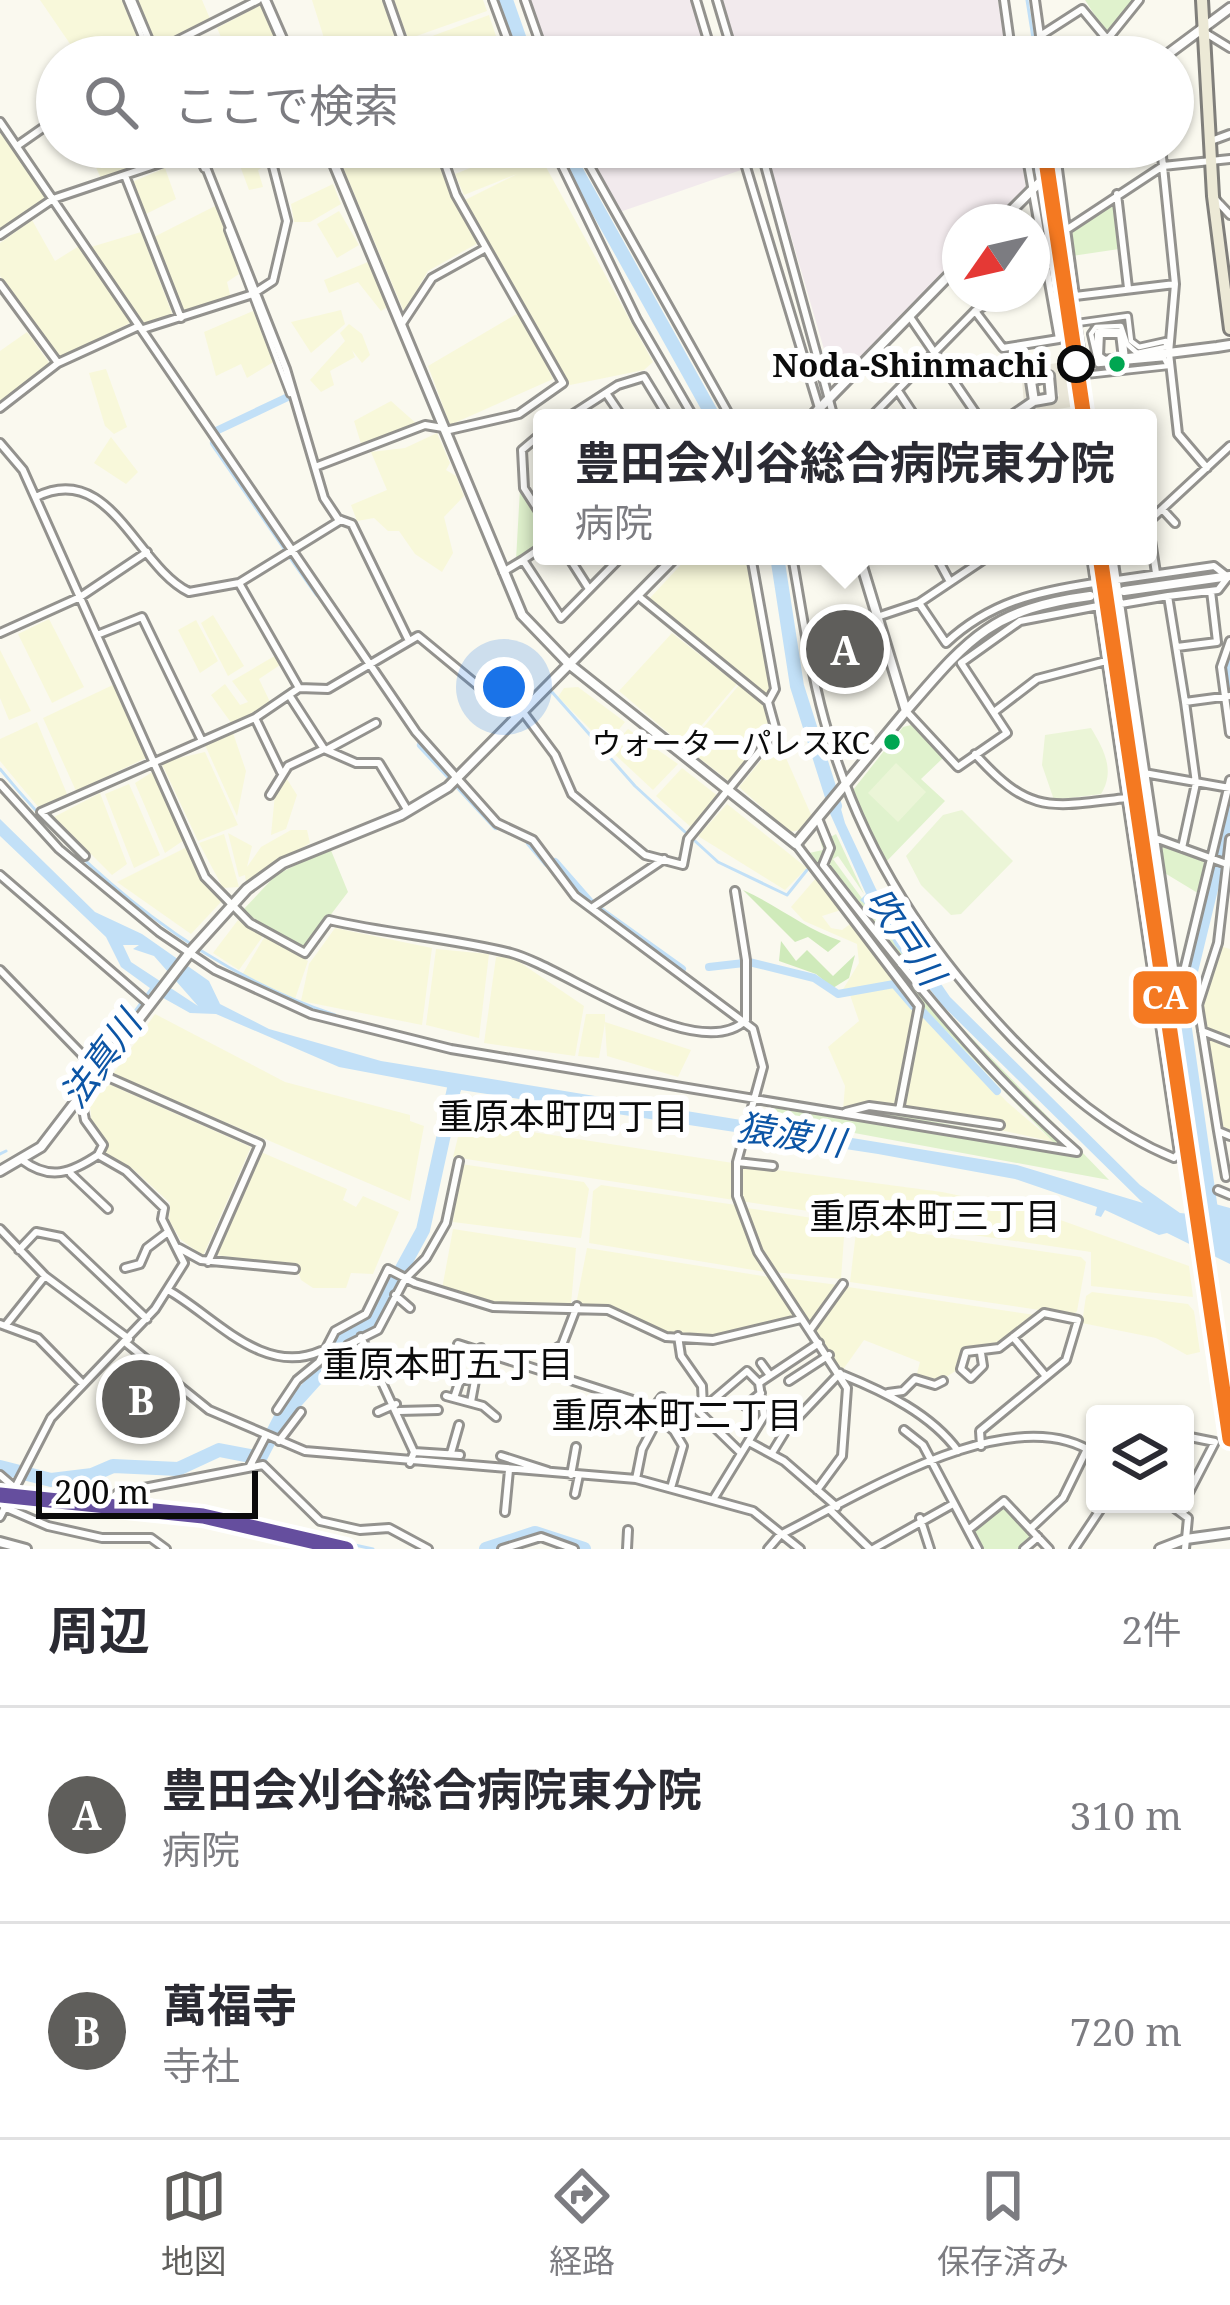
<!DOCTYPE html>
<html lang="ja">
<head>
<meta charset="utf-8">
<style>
  body { margin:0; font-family:"Noto Serif","Noto Sans JP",serif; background:#f7f7f7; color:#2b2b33 }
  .controls { position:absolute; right:36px; bottom:36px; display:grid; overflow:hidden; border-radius:12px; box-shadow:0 3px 9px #0004 }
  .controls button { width:108px; height:108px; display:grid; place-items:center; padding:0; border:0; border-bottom:3px solid #e1e1e2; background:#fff; color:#2b2b33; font:60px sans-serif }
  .compass { position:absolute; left:942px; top:204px; width:108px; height:108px; border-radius:50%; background:#fff; box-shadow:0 3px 9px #0004; rotate:236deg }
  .scale { position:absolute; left:36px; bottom:30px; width:222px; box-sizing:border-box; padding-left:12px; border:6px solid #0b0b0b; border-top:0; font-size:33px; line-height:42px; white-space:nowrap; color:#0b0b0b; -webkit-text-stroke:9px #fff; paint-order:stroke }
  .you { position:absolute; left:504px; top:687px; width:42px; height:42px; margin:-30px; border:9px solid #fff; border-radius:50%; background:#1a73e8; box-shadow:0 0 0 18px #1a73e833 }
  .badge { display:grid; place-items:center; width:78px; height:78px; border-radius:50%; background:#5f5e5b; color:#fff; font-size:39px; font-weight:700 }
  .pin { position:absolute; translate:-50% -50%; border:6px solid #fff; box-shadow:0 3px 12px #0006 }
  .popup { position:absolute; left:533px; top:409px; width:624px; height:156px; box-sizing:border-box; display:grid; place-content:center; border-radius:12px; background:#fff; filter:drop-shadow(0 3px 9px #0005); font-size:39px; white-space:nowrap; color:#7c7c81 }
  .popup b { font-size:45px; color:#2b2b33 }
  .popup::after { content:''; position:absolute; left:50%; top:100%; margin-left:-24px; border:24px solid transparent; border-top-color:#fff }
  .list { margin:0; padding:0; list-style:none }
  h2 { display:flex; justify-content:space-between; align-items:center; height:156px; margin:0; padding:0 48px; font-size:51px }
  h2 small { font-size:39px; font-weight:400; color:#7c7c81 }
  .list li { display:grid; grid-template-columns:78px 1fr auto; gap:36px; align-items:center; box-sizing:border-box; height:216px; padding:0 48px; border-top:3px solid #e1e1e2 }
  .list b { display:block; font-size:45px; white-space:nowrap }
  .list p { margin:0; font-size:39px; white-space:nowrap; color:#7c7c81 }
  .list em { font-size:39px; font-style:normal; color:#7c7c81 }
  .icon { flex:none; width:66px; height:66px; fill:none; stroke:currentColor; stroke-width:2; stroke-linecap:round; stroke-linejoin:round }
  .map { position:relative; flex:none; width:1230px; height:1549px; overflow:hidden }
  .search { position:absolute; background:#fff; box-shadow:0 3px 9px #0004; left:36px; right:36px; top:36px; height:132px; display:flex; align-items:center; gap:30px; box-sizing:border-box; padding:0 42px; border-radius:66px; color:#7c7c81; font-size:45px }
  .sheet { height:588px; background:#fff }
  nav { display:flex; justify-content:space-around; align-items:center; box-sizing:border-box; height:168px; border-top:3px solid #e1e1e2; background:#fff; font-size:33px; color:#7c7c81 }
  nav a { display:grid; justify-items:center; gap:6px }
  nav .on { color:#5f5e5b }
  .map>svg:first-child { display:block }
</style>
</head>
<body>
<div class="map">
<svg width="1230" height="1549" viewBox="0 0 1230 1549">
  <rect width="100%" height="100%" fill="#faf9ef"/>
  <!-- industrial -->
  <path fill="#f2eaed" d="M528 0H692L708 57H548Z
    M722 0H998L1007 57H739Z
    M582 147H734L741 170 617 213Z
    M765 147H1020L1026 190 995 222H960V258L838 382 833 380Z"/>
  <!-- farmland -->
  <path fill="#f8f8da" d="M40 0H127L148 51 139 57H79Z
    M137 0H202L211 21 156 48Z
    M312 0H383L404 57H330Z
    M394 0H483L487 11 408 39Z
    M261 5 278 42 270 57H230L217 28Z
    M489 15 503 57H412L408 45Z
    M0 130 46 198 0 231Z
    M87 147H195L102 181Z
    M233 147H266L271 163 258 170 263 187 249 190Z
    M403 147H433L478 243 428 271 404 312 342 165Z
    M523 147H535L653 362 644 370 570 385 479 227 465 200 517 174 464 195 455 174Z
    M165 168 176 199 146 214 132 182Z
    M333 184 341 204 310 222H294L291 204Z
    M217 205 239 274 227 282 231 299 183 315 154 237Z
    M339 211 359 245 337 258 317 224Z
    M32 220 55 261 79 246 132 322 59 358 0 276V243Z
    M141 232 173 316 144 323 91 247Z
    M368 262 387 307 381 311 358 282 329 293 324 280Z
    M341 310 345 324 311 353 291 322Z
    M253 311 275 361 247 378 241 364 216 376 204 332Z
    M520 312 553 379 450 425 428 366Z
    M349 324 362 334 370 355 362 363 352 350 355 357 330 371 334 385 321 392 310 380 345 341 340 333Z
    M27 332 50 364 0 403V351Z
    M106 369 127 427 114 434 105 426 89 373Z
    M391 401 418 425 362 447 354 421Z
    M437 433 450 463 446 470 456 476 464 496 444 517 453 553 442 572 415 554 399 531H388L374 518 357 521 351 505 387 490 371 452 405 448Z
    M111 437 138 472 126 484 94 463Z
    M689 556H751L772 687 768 695 649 599Z
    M213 615 244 666 228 676 201 623Z
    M49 619 84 687 52 703 18 634Z
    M196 620 218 661 200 673 178 630Z
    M672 633 737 684 684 746 619 691Z
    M0 650 31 711 9 720 0 698Z
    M278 654 283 663 259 679 271 704 232 724 211 695 225 684 240 705 248 702 232 681Z
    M115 684 146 758 76 791 43 718Z
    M739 685 765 705 771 731 729 781 686 748Z
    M578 687 625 722 606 745 558 697 564 688Z
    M37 722 67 794 39 808 0 761V739Z
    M628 729 678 764 653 790 609 749Z
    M233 733 246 771 237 816 205 745Z
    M778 740 813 819 801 830 790 832 739 787Z
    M205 752 238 825 198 841 161 762Z
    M682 768 718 796 693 829 656 796Z
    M154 771 184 840 165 853 135 783Z
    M285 776 297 795 286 829 271 835 275 794Z
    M129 784 160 855 134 868 105 794Z
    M100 793 127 864 112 875 54 817Z
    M727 804 807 868 785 890 698 836Z
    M291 830H307L310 843 246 882 245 875 239 877 228 833 252 846 247 867 261 847Z
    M224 834 239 887 223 888 199 843Z
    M189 846 204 883 221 902 191 934 117 882Z
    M816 878 841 910 822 916 831 928 842 930 853 922 914 1004 895 983 842 991 859 963 857 944 804 921 791 907Z
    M238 920 263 936 239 970 213 953Z
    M335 928 432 948 422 1025 301 1001 309 964Z
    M265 936 308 961 295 999 242 975Z
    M1220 946 1230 949V1039L1204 1028 1201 1006Z
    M436 949 489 954 479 1038 426 1025Z
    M496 957H512L584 1006 575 1056 484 1043Z
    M893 985 913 1008 898 1108 869 1104 843 1110 845 1086 828 1047 859 1021 850 995Z
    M155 1014 285 1082 410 1115V1121L424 1126 410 1201 113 1074Z
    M586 1014H605V1022L691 1050 678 1077 607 1056 605 1023 599 1058 578 1056Z
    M922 1014 1007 1102 1054 1142 905 1109Z
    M1205 1036 1230 1044V1133L1219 1127Z
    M104 1082 251 1147 203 1256 180 1239 169 1220 170 1203 133 1169 104 1152 108 1144 91 1120 90 1099Z
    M462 1121 733 1163 734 1200 453 1157Z
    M261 1152 347 1189 343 1200 356 1207 363 1196 399 1212 373 1274 351 1273 346 1288H313L301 1280 296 1266 216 1255Z
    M461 1164 584 1182 589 1189 581 1238 453 1222Z
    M739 1165 942 1192 1038 1212 1189 1266 1193 1297 1091 1286V1252L740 1201Z
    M601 1185 736 1205 766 1272 589 1243 593 1191Z
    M747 1208 845 1223 841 1279 774 1272 760 1251Z
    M857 1224 1081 1257 1086 1262 1077 1311 1073 1315 850 1282Z
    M453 1229 576 1248 571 1304 510 1307 442 1289Z
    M587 1248 769 1277 797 1316 721 1337 666 1335 608 1309 576 1305Z
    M777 1277 838 1285 840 1288 809 1325Z
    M848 1287 1035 1315 992 1346 965 1350 957 1370 935 1384 916 1377 920 1362 864 1340 842 1371 814 1332Z
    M1092 1292 1188 1304 1194 1311 1200 1352 1187 1355 1156 1338 1082 1323 1086 1296Z"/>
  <!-- green -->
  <path fill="#e0f2cd" d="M1085 0H1135L1106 33Z
    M1113 202 1119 249 1072 256 1069 231Z
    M520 489 542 522V543L516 560Z
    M911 725 943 758 921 779 945 801 884 864 853 790 903 727Z
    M826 828 829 838 836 834 864 894 838 856 833 859 941 1006 1109 1180 784 1120 769 1104 842 1116 872 1110 1055 1144 927 1011 809 853 823 850 819 836Z
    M1159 843 1204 859 1201 895 1163 872Z
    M330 848 348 892 304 950 242 911 276 875Z
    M1004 1505 1033 1537 1020 1549H982L972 1531Z"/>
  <!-- forest -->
  <path fill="#cfeaba" d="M743 890C777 905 805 929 841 941L828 952 808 937 795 942Z
    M781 941 796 961 807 950 833 976 855 955 849 978 833 988 816 974 779 961Z"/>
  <!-- pitch -->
  <path fill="#ebf5d7" d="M1091 728C1103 748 1116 770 1101 794L1054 800 1042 765 1045 735Z
    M896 763 926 792 898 822 868 793Z
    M962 810 1013 861 961 914 951 915 921 885 906 856 943 815Z"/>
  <!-- plaza -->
  <path fill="#ebe8da" d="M1065 362 1072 407 1028 413 1059 396 1053 372 1032 373 1024 404 1021 368Z"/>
  <!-- water -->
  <path fill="#c2e0f7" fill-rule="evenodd" d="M835 788 845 823 876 889 950 997 1140 1185 1180 1213 1211 1216 1208 1202 1230 1208V1264L1167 1233 1159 1235 1105 1210 1101 1217 1095 1215 1097 1207 1015 1179 878 1154 461 1090 454 1104 447 1102 450 1088 339 1067 216 1014 190 1013 165 999 121 967 106 937 0 836V819L95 912 142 934 209 981 220 1004 269 1029 381 1061 1017 1165 1143 1203 943 1006 895 945 882 919 860 900 866 894 824 800ZM123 945H139L133 949 154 956 198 1006 131 962Z"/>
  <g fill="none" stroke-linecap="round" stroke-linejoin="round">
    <!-- stream -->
    <path stroke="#c2e0f7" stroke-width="3" d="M1027 0 1036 57
      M1032 147 1037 179
      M1048 147 1062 247
      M552 692 635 786 685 832
      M0 769C87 876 203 971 335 1015
      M695 841 718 862 787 895 807 870
      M62 1113 151 989
      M0 1154 6 1151
      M168 1504 373 1549"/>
    <!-- canal -->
    <path stroke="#c2e0f7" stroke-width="8" d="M216 431 292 395
      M214 443 288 550
      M291 555 318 593
      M421 745 451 777
      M460 787 496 826
      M530 843 547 863
      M555 862 590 902
      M601 911 682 969
      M749 962 814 978 838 994 894 984 913 1006
      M709 967 744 963
      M923 1012 997 1091"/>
    <!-- river -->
    <path stroke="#c2e0f7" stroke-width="14" d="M506 0 526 57
      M563 147 714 418
      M777 556 797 686 835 806
      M1230 656V699
      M1212 1217 1182 1008 1230 811
      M0 1467 51 1480 92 1475 113 1466 178 1469 219 1450 260 1458 280 1419 325 1369 341 1338 374 1320 423 1230 455 1084
      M486 1549 535 1533 584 1549"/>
    <!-- tertiary-tunnel -->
    <path stroke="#d6d5cd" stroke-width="8" stroke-dasharray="8 4" stroke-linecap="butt" d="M1090 596 1123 591"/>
    <!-- pedestrian casing -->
    <g stroke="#93928e" stroke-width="10">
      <path id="pedestrian" d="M127 0 150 56
        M194 147 204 169
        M228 230 290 394
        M1128 316 1131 341 1139 347 1166 341V347L1137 353 1127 344 1121 326 1096 327 1091 334 1098 364 1164 358 1168 366 1085 375 1077 323Z"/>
    </g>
    <!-- minor casing -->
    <g stroke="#93928e" stroke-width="12">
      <path id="minor" d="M132 0 156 57
        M388 0 408 57
        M493 0 514 57
        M525 0 545 57
        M696 0 713 57
        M717 0 734 57
        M1004 0 1012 57
        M1035 0 1043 57
        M1204 32 1230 48
        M1040 36 1082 9 1122 57
        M145 57 258 0
        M273 57V48L284 43
        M1093 57 1139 0
        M0 122 416 732 497 823 533 840 575 896 753 1029 763 1067 737 1162V1196L758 1252 847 1388 842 1456 817 1490
        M1211 141 1230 134
        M17 146 57 118
        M198 147 286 369 324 498 338 519 352 524 409 641
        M439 147 456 195 563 383 519 414 445 431
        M553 147 637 320 694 418
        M579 147 731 418
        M740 147 822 418
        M760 147 834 418
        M1055 147 1075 296 1175 284
        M1161 147 1175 284 1169 353 1178 434 1207 468
        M334 163 380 147
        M126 178 181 318
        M1117 194 1128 288
        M1215 199 1230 215
        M1066 230 1163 166 1230 159
        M0 235 53 199 208 147
        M1032 276 1047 267
        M0 284 58 363
        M975 311 1003 348 1059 339 1025 147
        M910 317 979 418
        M401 325 432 278 486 248
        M143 329 253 294 273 281 287 221 268 147
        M898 391 916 418
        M606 393 623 418
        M0 408 58 363 139 326
        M567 418 618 385 644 377 669 418
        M870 418 975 311 1003 294
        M542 433 522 450 524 488 542 516
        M0 443 23 470 205 877 250 923 305 953 329 920C389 934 451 938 511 953 562 966 698 1067 746 1020
        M315 467 425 425 443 428
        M36 497C110 460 136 566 189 592L239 583 341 520
        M1162 509 1175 523
        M1148 521 1156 573
        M1148 522 1230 446
        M542 547 523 560 561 618 622 556
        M568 556 589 589
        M792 556C803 616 811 678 829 736 864 854 928 950 1013 1039 1062 1089 1108 1131 1174 1158L1179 1153 1091 556
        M936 556 949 580
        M1113 556 1155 838 1224 863
        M503 572 523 560
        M1117 580 1214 566 1228 577 1218 590 1168 596 1185 702
        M239 583 299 688
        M637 595 768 702
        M919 603 946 643C990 602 1036 592 1094 583
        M1121 604 1168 596
        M877 617 919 603 989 556
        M0 633 80 597 147 552
        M97 635 142 617 202 741
        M1230 641 1221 667 1230 733
        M1177 647 1217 642 1211 591
        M906 711 958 767 1007 733 961 663 1020 621 1098 606
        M523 712 555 755 572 794 645 855 683 865 688 839 776 731 768 702 775 689 751 556
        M994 712 1037 679 1106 661
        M255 718 281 772
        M324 749 356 763H379L408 811
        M328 749 376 723
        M975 754C1030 815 1049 807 1126 798
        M1144 773 1230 788
        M0 784 59 849 159 932 215 970 311 1014 451 1049 1077 1152C979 1067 902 966 823 865L830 848 819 821
        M270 795 288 766 324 749 291 698
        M1155 838 1175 975H1183L1230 780
        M1230 839 1218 943 1198 1005 1218 1131 1230 1136
        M796 844 919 1006 899 1110 869 1106 846 1112
        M1182 848 1196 783 1185 702 1230 696
        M85 856 41 812 255 718 299 688 328 689 418 636 517 718
        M0 875 147 1002
        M735 891 746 960V1020
        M593 907 664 859
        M0 970 101 1074 260 1144 208 1262
        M1202 1031 1230 1042
        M81 1099 85 1120 103 1145 98 1155
        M899 1110 1000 1125
        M1218 1131 1226 1177
        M22 1160C50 1181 71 1173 98 1155
        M737 1162 773 1166
        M71 1174 108 1209
        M1218 1190 1230 1195
        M0 1229 45 1276 129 1339
        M179 1248 201 1260 295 1269
        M19 1250 36 1232 61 1237 147 1319
        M125 1268 140 1264 147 1248 168 1232
        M168 1290C215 1317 263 1377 321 1351
        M395 1295 410 1308
        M0 1324 38 1338 83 1384
        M5 1326 45 1276
        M810 1330 843 1284
        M678 1336 681 1356 702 1386 703 1407
        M361 1337 414 1452
        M1013 1337 1045 1375
        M126 1343 209 1410 305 1451 636 1479 753 1511 800 1549
        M458 1344 639 1402 674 1431
        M981 1353 983 1366 971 1378 961 1369 966 1352 999 1348 1044 1313 1078 1320 1066 1360 980 1431 981 1446
        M340 1360 348 1345 378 1330 405 1279 426 1258 446 1223 459 1161
        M761 1363 769 1374
        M550 1371 552 1351 562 1345 577 1306
        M843 1375C885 1392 931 1414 958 1451
        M789 1381 829 1355
        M888 1393 903 1391 915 1379 935 1385 943 1381
        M446 1396 483 1406 496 1417
        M454 1398 460 1380H475
        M471 1402 481 1348
        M745 1406 761 1393
        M277 1410 297 1380 319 1362 335 1331 366 1314 388 1269 415 1283 493 1307 608 1310 666 1337 713 1340 801 1319
        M652 1410 662 1397
        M399 1411 438 1410
        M378 1412 396 1404
        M699 1412 747 1371 759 1383
        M904 1430 923 1445 978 1549
        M1185 1436 1215 1442 1185 1500
        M279 1441 301 1412
        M749 1442 784 1461 837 1507
        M451 1453 459 1425
        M772 1453 786 1430 840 1373
        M501 1456 548 1471
        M410 1463 414 1452 460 1455
        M250 1466 265 1437
        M0 1475 15 1488
        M571 1475 576 1447
        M636 1479 642 1449 659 1417
        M671 1488 683 1446 674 1431 695 1408 740 1452
        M575 1494 579 1475
        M714 1498 764 1416 759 1383 819 1343
        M81 1500H109L118 1493 263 1465 320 1521 360 1530 389 1528 428 1549
        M1169 1504 1188 1518 1185 1549
        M4 1507 48 1526 102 1538H151L166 1549
        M830 1510 870 1549
        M505 1512 509 1470
        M0 1517 51 1418 155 1309 184 1263 162 1219 164 1208 126 1171 98 1155
        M920 1518 930 1549
        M1030 1529 1063 1498 1087 1449
        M968 1530 1004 1501 1049 1549
        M502 1549 541 1537 574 1549
        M627 1549 628 1530
        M768 1549 780 1535C858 1496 1013 1397 1095 1454
        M873 1549 953 1504
        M1024 1549 1038 1537
        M1074 1549 1104 1504"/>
    </g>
    <!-- tertiary casing -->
    <g stroke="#93928e" stroke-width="14">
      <path id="tertiary" d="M265 0 290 57
        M1164 57 1230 8
        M327 147 522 615 569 664 796 844 906 711 859 556
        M1000 222 1075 147
        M1124 359 1121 333H1099L1098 356 1104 361 1217 347 1230 345
        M810 418 960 264
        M1009 418 1034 401 1051 398 1049 376 1031 381 1034 401
        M1124 591 1230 576
        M906 711C968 639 991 609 1090 596
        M0 1171 41 1147 191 951 247 889 283 863 401 815 448 787 676 556
        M0 1542 26 1549
        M1160 1549 1186 1539 1230 1533"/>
    </g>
    <!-- primary casing -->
    <g stroke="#807f7b" stroke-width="16">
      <path id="primary" d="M1202 0 1213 196 1230 329"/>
    </g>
    <!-- pedestrian -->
    <use href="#pedestrian" stroke="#fefefd" stroke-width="4.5"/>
    <!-- minor -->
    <use href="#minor" stroke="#fefefd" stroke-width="6"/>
    <!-- tertiary -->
    <use href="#tertiary" stroke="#fefefd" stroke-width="8"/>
    <!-- primary -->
    <use href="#primary" stroke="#ece9d6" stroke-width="10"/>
    <!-- rail-1 casing -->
    <g stroke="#fff" stroke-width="24">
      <path id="rail-1" d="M1044 147 1084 418
        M1100 556 1230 1439"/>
    </g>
    <!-- rail-2 casing -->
    <g stroke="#fff" stroke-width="24">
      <path id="rail-2" d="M0 1495 203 1516 346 1549"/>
    </g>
    <!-- rail-1 -->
    <use href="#rail-1" stroke="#f47921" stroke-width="15"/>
    <!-- rail-2 -->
    <use href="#rail-2" stroke="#654e9e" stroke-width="15"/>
  </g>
  <!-- markers -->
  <circle fill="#fff" stroke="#0b0b0b" stroke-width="6" cx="1076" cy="364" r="16"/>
  <g fill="#00a651" stroke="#fff" stroke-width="4.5">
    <circle cx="1117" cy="364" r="10"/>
    <circle cx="892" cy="742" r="10"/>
  </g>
  <g text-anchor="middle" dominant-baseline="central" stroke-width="12" stroke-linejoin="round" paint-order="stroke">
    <!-- bus labels -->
    <g font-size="30" fill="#0b0b0b" stroke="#fff" text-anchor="end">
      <text x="870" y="742">ウォーターパレスKC</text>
    </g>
    <!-- stop labels -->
    <g font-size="33" font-weight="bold" fill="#0b0b0b" stroke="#fff" text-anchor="end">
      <text x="1048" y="364">Noda-Shinmachi</text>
    </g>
    <!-- water labels -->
    <g font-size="36" font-style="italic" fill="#0c55a5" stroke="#fff">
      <text transform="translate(906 936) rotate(56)">吹戸川</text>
      <text transform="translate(100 1059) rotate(-54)">法真川</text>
      <text transform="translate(791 1134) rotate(9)">猿渡川</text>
    </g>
    <!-- neighbourhood labels -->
    <g font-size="36" fill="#0b0b0b" stroke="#fff">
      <text x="563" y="1115">重原本町四丁目</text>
      <text x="935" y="1215">重原本町三丁目</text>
      <text x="448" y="1363">重原本町五丁目</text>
      <text x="677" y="1414">重原本町二丁目</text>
    </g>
  </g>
  <rect stroke="#fff" stroke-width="4.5" x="1131" y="969" width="68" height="57" rx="12" fill="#f47921"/>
  <g font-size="33" text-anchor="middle" font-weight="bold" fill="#fff">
    <text x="1165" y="1009">CA</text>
  </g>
</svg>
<div class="controls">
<button><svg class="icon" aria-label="layers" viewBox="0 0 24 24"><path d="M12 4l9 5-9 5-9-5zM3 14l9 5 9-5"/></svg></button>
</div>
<svg class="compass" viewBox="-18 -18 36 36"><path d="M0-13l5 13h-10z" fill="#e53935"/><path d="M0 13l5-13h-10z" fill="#7c7c81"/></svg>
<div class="scale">200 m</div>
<div class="you"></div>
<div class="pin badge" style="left:845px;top:649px">A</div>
<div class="popup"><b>豊田会刈谷総合病院東分院</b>病院</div>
<div class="pin badge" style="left:141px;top:1399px">B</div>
<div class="search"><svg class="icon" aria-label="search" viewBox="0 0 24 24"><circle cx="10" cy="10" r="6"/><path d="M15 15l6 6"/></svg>ここで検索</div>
</div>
<section class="sheet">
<h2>周辺<small>2件</small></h2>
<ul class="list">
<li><span class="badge">A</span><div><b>豊田会刈谷総合病院東分院</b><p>病院</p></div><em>310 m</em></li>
<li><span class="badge">B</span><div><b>萬福寺</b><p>寺社</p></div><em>720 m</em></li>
</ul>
</section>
<nav>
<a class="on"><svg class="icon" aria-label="map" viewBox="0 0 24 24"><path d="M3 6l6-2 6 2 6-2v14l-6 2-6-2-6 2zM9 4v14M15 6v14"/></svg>地図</a>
<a><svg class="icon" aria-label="directions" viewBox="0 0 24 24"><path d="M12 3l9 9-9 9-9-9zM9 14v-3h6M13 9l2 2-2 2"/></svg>経路</a>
<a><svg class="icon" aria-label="saved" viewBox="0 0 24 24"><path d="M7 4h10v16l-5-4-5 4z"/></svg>保存済み</a>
</nav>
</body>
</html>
